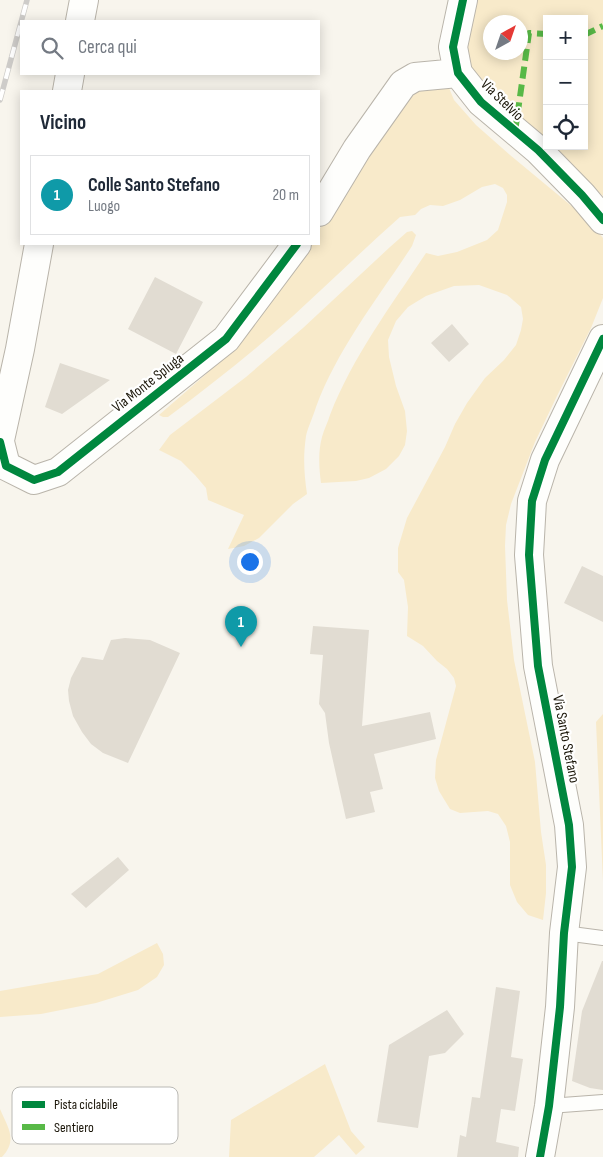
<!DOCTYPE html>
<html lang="it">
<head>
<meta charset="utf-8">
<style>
  body { margin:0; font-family:"Sofia Sans Condensed",sans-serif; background:#f2f2f3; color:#1f2937 }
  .controls { position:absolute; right:15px; top:15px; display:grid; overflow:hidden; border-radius:0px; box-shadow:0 2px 12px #0003 }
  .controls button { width:45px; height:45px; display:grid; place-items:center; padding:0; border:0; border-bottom:1px solid #e0e1e3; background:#fff; color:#1f2937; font:25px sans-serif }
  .compass { position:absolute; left:483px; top:15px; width:45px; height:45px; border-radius:50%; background:#fff; box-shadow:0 2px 12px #0003; rotate:40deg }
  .you { position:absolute; left:249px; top:561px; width:18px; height:18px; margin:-12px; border:4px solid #fff; border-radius:50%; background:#1a73e8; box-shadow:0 0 0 8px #1a73e833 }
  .badge { display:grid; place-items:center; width:32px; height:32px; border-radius:50%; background:#686358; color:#fff; font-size:16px; font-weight:700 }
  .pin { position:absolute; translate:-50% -41px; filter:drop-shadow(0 1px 2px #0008) }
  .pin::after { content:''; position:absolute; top:26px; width:18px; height:15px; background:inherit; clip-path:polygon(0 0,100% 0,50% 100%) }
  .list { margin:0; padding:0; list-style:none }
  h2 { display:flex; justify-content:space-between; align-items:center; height:65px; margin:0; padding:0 20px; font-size:21px }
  h2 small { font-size:16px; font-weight:400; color:#747a83 }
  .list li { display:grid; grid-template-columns:32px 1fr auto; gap:15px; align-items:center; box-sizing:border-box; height:80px; margin:0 10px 10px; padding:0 10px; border:1px solid #e0e1e3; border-radius:0px }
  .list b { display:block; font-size:19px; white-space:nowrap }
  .list p { margin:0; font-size:16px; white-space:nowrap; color:#747a83 }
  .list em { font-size:16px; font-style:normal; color:#747a83 }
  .icon { flex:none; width:28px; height:28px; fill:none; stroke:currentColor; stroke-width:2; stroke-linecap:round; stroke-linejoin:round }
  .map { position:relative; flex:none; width:603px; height:1157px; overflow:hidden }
  .search { position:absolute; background:#fff; box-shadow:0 2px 12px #0003; left:20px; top:20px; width:300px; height:55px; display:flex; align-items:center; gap:12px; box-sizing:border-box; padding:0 18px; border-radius:0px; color:#747a83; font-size:19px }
  .panel { position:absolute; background:#fff; box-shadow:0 2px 12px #0003; left:20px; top:90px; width:300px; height:155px; border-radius:0px }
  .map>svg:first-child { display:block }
</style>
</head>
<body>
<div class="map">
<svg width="603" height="1157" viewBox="0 0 603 1157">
  <rect width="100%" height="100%" fill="#f8f5ed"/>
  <!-- green -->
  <path fill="#f8eaca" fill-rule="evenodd" d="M471 0H603V196L496 106 469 65 466 46ZM547 19H584V146H547ZM490 22H520V52H490Z
    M447 83 454 100 476 125 510 155 586 218 603 238V298L591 328 556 398 535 442 511 504 506 525 505 546 507 600 514 660 535 762 541 832 546 865V893L543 920 528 915 517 902 510 885V842L506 826 498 814 488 811 460 813 450 809 439 791 435 778 436 760 456 686 454 678 447 669 437 661 423 646 407 636 408 607 404 580 398 572V548L407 518 445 447 455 424 467 403 485 378 504 360 516 345 521 330 523 319 521 307 507 295 479 285 454 286 426 296 408 307 396 321 388 340 389 357 396 386 405 411 407 431 405 445 399 456 386 469 369 478 356 481 321 483C319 468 318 451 322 437 324 429 328 422 330 415 353 356 391 306 426 253L438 256 457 252 487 240 498 230 507 202V195L503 188 495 184 482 187 460 200 443 206 430 205 421 209 415 215 400 217C364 249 329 283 293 316 253 352 211 385 168 417H163L159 415 205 375 245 334 310 244H319V230L363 157 401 107 423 86Z
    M412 231 416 235 412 246C378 298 338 348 316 407 313 417 308 427 306 436 303 457 304 473 307 494L293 504 259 538 244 546 228 549 244 515 208 500 206 488 195 475 181 461 159 450 170 435 246 377 303 328 390 247 407 232Z
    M603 714V882L596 722Z
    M157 943 163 954 164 965 157 977 138 990 96 1003 41 1014 0 1017V991L98 974Z
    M325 1064 351 1131 365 1147 356 1155 339 1135 314 1157H229L231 1120Z
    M0 1109C8 1128 18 1140 2 1157H0Z"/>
  <!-- building -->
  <path fill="#e1dcd2" d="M155 277 203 302 176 354 128 329Z
    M452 324 469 344 449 362 431 343Z
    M60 363 110 380 62 414 45 407Z
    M582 566 603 576V622L564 603Z
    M313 626 369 630 362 726 430 712 436 739 374 754 383 789 370 792 375 812 346 819 329 743 325 713 319 704 323 655 310 654Z
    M125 638 150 640 180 653 128 763 103 753 91 744 82 732 73 716 69 701 68 690 71 678 82 657 103 660 111 640Z
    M118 857 129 870 86 908 71 894Z
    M602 961H603V1090L590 1088 572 1081 582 1011Z
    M496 987 520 991 511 1057 523 1059 515 1111 501 1109 496 1142 519 1147 518 1157H457L460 1135 466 1137 472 1097 480 1098Z
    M447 1010 464 1034 445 1053 429 1056 418 1128 377 1122 389 1045Z"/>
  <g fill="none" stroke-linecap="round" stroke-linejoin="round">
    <!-- lane casing -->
    <g stroke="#b9b4aa" stroke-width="16">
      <path id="lane" d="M564 933 603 938
        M549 1106 603 1102"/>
    </g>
    <!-- street casing -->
    <g stroke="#b9b4aa" stroke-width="30">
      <path id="street" d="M463 0 453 47 458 73 481 102 538 150 582 195 603 220
        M80 21 84 0
        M67 91 70 74
        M319 212 357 149 403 84 415 77 458 73
        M0 440 20 349 39 244
        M0 442 6 466 34 480 58 472 226 339 297 244
        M540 1157 549 1106 560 1007 564 933 572 867 569 825 538 666 529 555 532 501 545 460 603 339"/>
    </g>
    <!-- lane -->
    <use href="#lane" stroke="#fefefc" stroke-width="14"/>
    <!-- street -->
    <use href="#street" stroke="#fefefc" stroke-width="28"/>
    <!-- rail casing -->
    <g stroke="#ceccc9" stroke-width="5.5">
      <path id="rail" d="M0 100 27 0"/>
    </g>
    <!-- rail -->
    <use href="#rail" stroke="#fff" stroke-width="4" stroke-dasharray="11" stroke-linecap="butt"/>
    <!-- quiet -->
    <path stroke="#58b947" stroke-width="6" stroke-dasharray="12 6" stroke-linecap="butt" d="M584 35 603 26
      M515 132 529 33 547 34"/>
    <!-- cycleway casing -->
    <g stroke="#fff" stroke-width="11">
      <path id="cycleway" d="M463 0 453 47 458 73 481 102 538 150 582 195 603 220
        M0 442 6 466 34 480 58 472 226 339 297 244
        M540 1157 549 1106 560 1007 564 933 572 867 569 825 538 666 529 555 532 501 545 460 603 339"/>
    </g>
    <!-- cycleway -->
    <use href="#cycleway" stroke="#00873e" stroke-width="8"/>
  </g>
  <g text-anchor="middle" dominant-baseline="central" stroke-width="4.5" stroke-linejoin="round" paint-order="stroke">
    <!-- street labels -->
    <g font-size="15" fill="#1a1508" stroke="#fff">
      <text transform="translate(502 100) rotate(44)">Via Stelvio</text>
      <text transform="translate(148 383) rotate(-38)">Via Monte Spluga</text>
      <text transform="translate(566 739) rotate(79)">Via Santo Stefano</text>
    </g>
  </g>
  <!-- legend -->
  <rect x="12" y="1087" width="166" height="57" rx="8" fill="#fff" stroke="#bab9b5" stroke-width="1"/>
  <rect x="22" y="1101" width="23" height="7" fill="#00873e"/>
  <rect x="22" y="1124" width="23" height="6" fill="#58b947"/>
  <g font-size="14" fill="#1a1508">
    <text x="54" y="1109">Pista ciclabile</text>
    <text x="54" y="1132">Sentiero</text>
  </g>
</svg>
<div class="controls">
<button>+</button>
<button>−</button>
<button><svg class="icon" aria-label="locate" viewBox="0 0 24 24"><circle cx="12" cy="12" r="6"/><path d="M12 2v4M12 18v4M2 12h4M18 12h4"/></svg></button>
</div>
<svg class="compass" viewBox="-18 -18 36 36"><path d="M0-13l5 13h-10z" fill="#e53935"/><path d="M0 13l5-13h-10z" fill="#747a83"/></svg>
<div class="you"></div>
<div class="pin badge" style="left:241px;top:647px;background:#0f9aa8">1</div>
<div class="search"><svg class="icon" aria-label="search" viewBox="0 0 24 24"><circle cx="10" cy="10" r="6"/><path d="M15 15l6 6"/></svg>Cerca qui</div>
<section class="panel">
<h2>Vicino<small></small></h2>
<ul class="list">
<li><span class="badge" style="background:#0f9aa8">1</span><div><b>Colle Santo Stefano</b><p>Luogo</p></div><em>20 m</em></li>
</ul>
</section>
</div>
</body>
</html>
